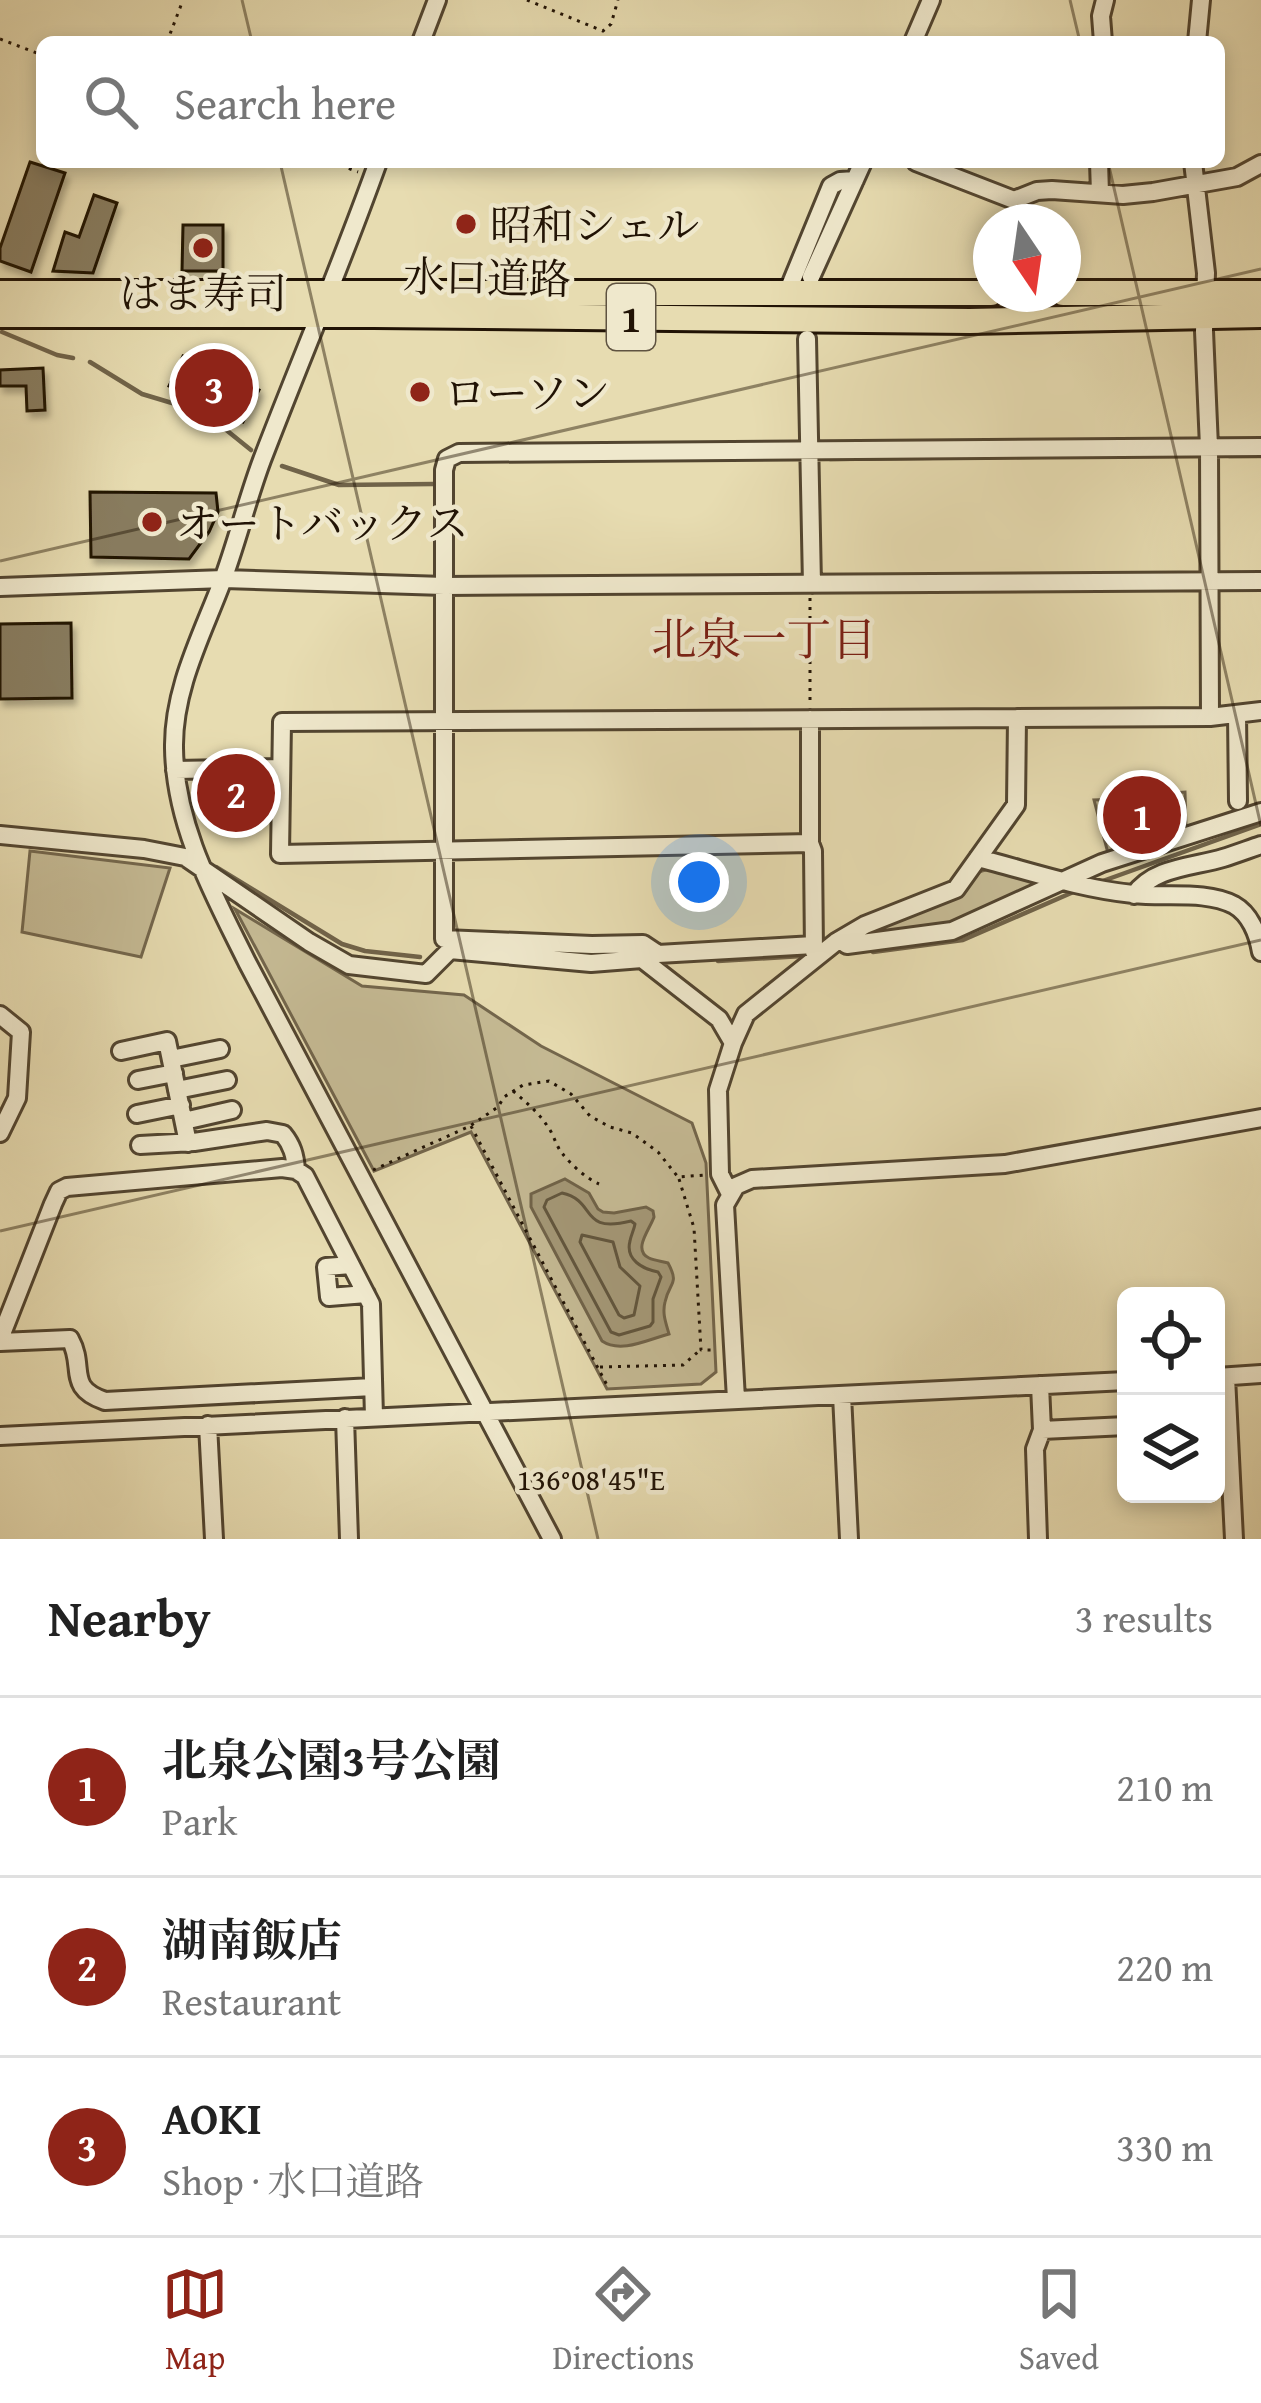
<!DOCTYPE html>
<html lang="en">
<head>
<meta charset="utf-8">
<style>
  body { margin:0; font-family:"Gentium Book Plus","Noto Serif JP",serif; background:#f6f6f6; color:#222 }
  .controls { position:absolute; right:36px; bottom:36px; display:grid; overflow:hidden; border-radius:18px; box-shadow:0 6px 18px #0003 }
  .controls button { width:108px; height:108px; display:grid; place-items:center; padding:0; border:0; border-bottom:3px solid #e0e0e0; background:#fff; color:#222; font:60px sans-serif }
  .compass { position:absolute; left:973px; top:204px; width:108px; height:108px; border-radius:50%; background:#fff; box-shadow:0 6px 18px #0003; rotate:167deg }
  .you { position:absolute; left:699px; top:882px; width:42px; height:42px; margin:-30px; border:9px solid #fff; border-radius:50%; background:#1a73e8; box-shadow:0 0 0 18px #1a73e833 }
  .badge { display:grid; place-items:center; width:78px; height:78px; border-radius:50%; background:#8f2418; color:#fff; font-size:39px; font-weight:700 }
  .pin { position:absolute; translate:-50% -50%; border:6px solid #fff; box-shadow:0 3px 12px #0006 }
  .list { margin:0; padding:0; list-style:none }
  h2 { display:flex; justify-content:space-between; align-items:center; height:156px; margin:0; padding:0 48px; font-size:51px }
  h2 small { font-size:39px; font-weight:400; color:#767676 }
  .list li { display:grid; grid-template-columns:78px 1fr auto; gap:36px; align-items:center; box-sizing:border-box; height:180px; padding:0 48px; border-top:3px solid #e0e0e0 }
  .list b { display:block; font-size:45px; white-space:nowrap }
  .list p { margin:0; font-size:39px; white-space:nowrap; color:#767676 }
  .list em { font-size:39px; font-style:normal; color:#767676 }
  .icon { flex:none; width:66px; height:66px; fill:none; stroke:currentColor; stroke-width:2; stroke-linecap:round; stroke-linejoin:round }
  .map { position:relative; flex:none; width:1261px; height:1539px; overflow:hidden }
  .search { position:absolute; background:#fff; box-shadow:0 6px 18px #0003; left:36px; right:36px; top:36px; height:132px; display:flex; align-items:center; gap:30px; box-sizing:border-box; padding:0 42px; border-radius:18px; color:#767676; font-size:45px }
  .sheet { height:696px; background:#fff }
  nav { display:flex; justify-content:space-around; align-items:center; box-sizing:border-box; height:168px; border-top:3px solid #e0e0e0; background:#fff; font-size:33px; color:#767676 }
  nav a { display:grid; justify-items:center; gap:6px }
  nav .on { color:#8f2418 }
  .map>svg:first-child { display:block }
</style>
</head>
<body>
<div class="map">
<svg width="1261" height="1539" viewBox="0 0 1261 1539">
  <defs>
    <filter id="shadow"><feDropShadow dx="3.5" dy="6" stdDeviation="3" flood-color="#0004"/></filter>
  </defs>
  <rect width="100%" height="100%" fill="#e7dcb1"/>
  <filter id="stains"><feTurbulence type="fractalNoise" baseFrequency=".00167" numOctaves="4"/><feColorMatrix values="0 0 0 0 .2 0 0 0 0 .09 0 0 0 0 .02 0 0 0 .5 -.17"/></filter>
  <radialGradient id="worn" r=".72"><stop offset=".6" stop-color="#630" stop-opacity="0"/><stop offset="1" stop-color="#630" stop-opacity=".3"/></radialGradient>
  <!-- green -->
  <path fill="#c5ba94" stroke="#73664c" stroke-width="3" d="M1185 792 1186 830 1109 857 1094 800 1152 798 1156 794Z
    M30 851 170 868 141 957 22 932Z
    M989 869 1047 884 942 929 852 940 975 873Z
    M235 909 362 986 464 995 541 1046 692 1123 706 1163 716 1372 701 1384 607 1389 471 1132 374 1171Z"/>
  <!-- water -->
  <path fill="#a49877" stroke="#706349" stroke-width="3" d="M565 1179 589 1193 598 1209 603 1212 614 1213 646 1207 653 1211 654 1217C650 1229 632 1250 649 1258 655 1261 662 1261 668 1263 680 1285 669 1282 665 1302 662 1314 666 1323 669 1334 649 1339 621 1354 602 1341L531 1207V1194Z"/>
  <g fill="none" stroke-linecap="round" stroke-linejoin="round">
    <!-- shore -->
    <path stroke="#62563e" stroke-width="3" d="M562 1193C598 1201 578 1234 631 1221L635 1224C634 1230 631 1235 630 1241 625 1260 643 1269 658 1272L661 1277 653 1299V1322L650 1326 619 1335 611 1332 544 1207 547 1200Z
      M582 1235 613 1242 620 1267 640 1286 634 1315 624 1318 619 1315 580 1242Z"/>
    <!-- stream -->
    <path stroke="#706349" stroke-width="4.5" d="M2 332 57 355 73 358
      M90 362 142 394 182 406 225 429 251 450
      M1229 456H1261
      M830 459 1095 456
      M282 466 339 485 434 484
      M216 867 342 944 365 951 420 957
      M1100 882 1261 824
      M873 952 963 940 1078 890
      M718 961 802 956"/>
  </g>
  <!-- building -->
  <path fill="#887c5e" stroke="#211305" stroke-width="3" filter="url(#shadow)" d="M30 162 65 173 31 272 0 261V248Z
    M94 195 117 203 93 273 53 271 65 232 79 237Z
    M183 225H223V271H182Z
    M217 353 236 362 229 376 259 390 243 422 169 386 183 356 210 368Z
    M43 368 45 410 27 411 26 386H0V370Z
    M90 492 216 493 218 512 209 532 189 559 91 557Z
    M71 623 72 698 0 699V624Z"/>
  <g fill="none" stroke-linecap="round" stroke-linejoin="round">
    <!-- minor casing -->
    <g stroke="#524530" stroke-width="22">
      <path id="minor" d="M421 42 437 0
        M913 42 931 0
        M1103 42 1101 16 1105 0
        M1197 42 1201 0
        M378 162C342 263 300 361 262 460 247 500 237 542 222 582 202 635 173 689 174 748 175 826 213 893 247 962L552 1539
        M916 162 1014 200 1037 191 1052 190 1123 195 1153 192 1237 177 1261 164
        M1099 162 1100 193
        M1193 162 1206 273 1204 331 1209 447 1210 717
        M811 277 863 162
        M787 293 831 186 840 181 855 180
        M807 339 812 584
        M0 587 224 579 444 586 1261 581
        M1237 714 1238 801
        M810 719V843L813 851 814 952
        M175 770 279 768
        M0 835 144 849 185 857 309 942 349 965 426 974 450 950 591 963 642 959 719 1019 733 1043
        M810 843 280 854 282 722 1210 717 1261 711
        M978 858C1029 871 1081 889 1133 894 1165 898 1205 890 1234 905 1250 914 1258 934 1261 952
        M1134 895C1153 867 1193 867 1223 858 1236 854 1249 849 1261 845
        M840 940 847 945 952 931 1102 863 1261 812
        M814 945 658 954 643 944 592 945 444 939V470L447 459 459 453 1261 447
        M0 1015 21 1032 17 1098 0 1133
        M121 1051 167 1041 188 1143
        M171 1059 220 1049
        M138 1080 174 1073
        M177 1090 227 1080
        M137 1114 181 1105
        M184 1121 232 1110
        M140 1145 194 1142 267 1131 283 1134C292 1145 295 1155 296 1170
        M730 1194 720 1174 718 1090 733 1043 746 1014 836 942 865 925 956 889 1016 805 1017 718
        M351 1265 326 1267 329 1297 366 1294
        M0 1339 53 1204 59 1191 67 1187 282 1168 296 1170 305 1176 371 1304 374 1417
        M0 1342 70 1339C86 1368 65 1387 105 1401L373 1387
        M1217 1377 1261 1374
        M1226 1377 1234 1539
        M842 1395 849 1539
        M736 1399 725 1205 736 1186 752 1179 1005 1164 1261 1118
        M345 1418 349 1539
        M208 1425 214 1539
        M1042 1430 1126 1426
        M0 1436 1126 1381
        M1038 1539 1035 1449 1042 1430 1040 1385"/>
    </g>
    <!-- highway casing -->
    <g stroke="#211305" stroke-width="30">
      <path id="highway" d="M0 293H991
        M1063 293H1261
        M0 315H374L970 321 1261 315"/>
    </g>
    <!-- path -->
    <path stroke="#211305" stroke-width="3" stroke-dasharray="3 6" stroke-linecap="butt" d="M527 0 603 31 611 24 618 0
      M0 39 42 55
      M167 42 183 0
      M332 162 358 172
      M810 598V702
      M513 1091C526 1102 539 1113 548 1127 554 1135 556 1146 562 1153 570 1164 587 1179 599 1184
      M471 1126 609 1389
      M373 1170 470 1126 498 1107 504 1097 523 1085 549 1081 571 1094 590 1116 610 1127 632 1133 658 1152 678 1177 705 1175
      M679 1179 694 1228 701 1350H715
      M600 1367 683 1365 699 1351"/>
    <!-- minor -->
    <use href="#minor" stroke="#efe8cc" stroke-width="16"/>
    <!-- highway -->
    <use href="#highway" stroke="#e7dcb1" stroke-width="24"/>
  </g>
  <!-- ticks -->
  <path fill="none" stroke="#211305" stroke-width="3" stroke-opacity="0.45" d="M242 0 252 42M1070 0 1080 42M280 162 598 1539M1108 162 1261 826M0 561 1261 269M0 1231 1261 940"/>
  <!-- markers -->
  <g fill="#8f2418" stroke="#efe8cc" stroke-width="4.5">
    <circle cx="466" cy="224" r="12"/>
    <circle cx="203" cy="248" r="12"/>
    <circle cx="420" cy="392" r="12"/>
    <circle cx="152" cy="522" r="12"/>
  </g>
  <g text-anchor="middle" dominant-baseline="central" stroke-width="9" stroke-linejoin="round" paint-order="stroke">
    <!-- shield labels -->
    <rect fill="#efe8cc" stroke="#5f5341" stroke-width="3" x="607" y="284" width="48" height="66" rx="9"/>
    <g font-size="39" font-weight="bold" fill="#211305">
      <text x="631" y="317">1</text>
    </g>
    <!-- poi labels -->
    <g font-size="42" fill="#211305" stroke="#efe8cc" text-anchor="start">
      <text x="490" y="224">昭和シェル</text>
      <text x="203" y="292" text-anchor="middle">はま寿司</text>
      <text x="444" y="392">ローソン</text>
      <text x="176" y="522">オートバックス</text>
    </g>
    <!-- street labels -->
    <g font-size="42" fill="#211305" stroke="#efe8cc">
      <text transform="translate(487 277) rotate(1)">水口道路</text>
    </g>
    <!-- neighbourhood labels -->
    <g font-size="45" fill="#7a1f14" stroke="#efe8cc">
      <text x="764" y="638">北泉一丁目</text>
    </g>
  </g>
  <g font-size="30" text-anchor="middle" fill="#211305" stroke="#efe8cc" stroke-width="9" stroke-linejoin="round" paint-order="stroke">
    <text x="591" y="1490">136°08'45"E</text>
  </g>
  <rect width="100%" height="100%" filter="url(#stains)"/>
  <rect width="100%" height="100%" fill="url(#worn)"/>
</svg>
<div class="controls">
<button><svg class="icon" aria-label="locate" viewBox="0 0 24 24"><circle cx="12" cy="12" r="6"/><path d="M12 2v4M12 18v4M2 12h4M18 12h4"/></svg></button>
<button><svg class="icon" aria-label="layers" viewBox="0 0 24 24"><path d="M12 4l9 5-9 5-9-5zM3 14l9 5 9-5"/></svg></button>
</div>
<svg class="compass" viewBox="-18 -18 36 36"><path d="M0-13l5 13h-10z" fill="#e53935"/><path d="M0 13l5-13h-10z" fill="#767676"/></svg>
<div class="you"></div>
<div class="pin badge" style="left:1142px;top:815px">1</div>
<div class="pin badge" style="left:236px;top:793px">2</div>
<div class="pin badge" style="left:214px;top:388px">3</div>
<div class="search"><svg class="icon" aria-label="search" viewBox="0 0 24 24"><circle cx="10" cy="10" r="6"/><path d="M15 15l6 6"/></svg>Search here</div>
</div>
<section class="sheet">
<h2>Nearby<small>3 results</small></h2>
<ul class="list">
<li><span class="badge">1</span><div><b>北泉公園3号公園</b><p>Park</p></div><em>210 m</em></li>
<li><span class="badge">2</span><div><b>湖南飯店</b><p>Restaurant</p></div><em>220 m</em></li>
<li><span class="badge">3</span><div><b>AOKI</b><p>Shop · 水口道路</p></div><em>330 m</em></li>
</ul>
</section>
<nav>
<a class="on"><svg class="icon" aria-label="map" viewBox="0 0 24 24"><path d="M3 6l6-2 6 2 6-2v14l-6 2-6-2-6 2zM9 4v14M15 6v14"/></svg>Map</a>
<a><svg class="icon" aria-label="directions" viewBox="0 0 24 24"><path d="M12 3l9 9-9 9-9-9zM9 14v-3h6M13 9l2 2-2 2"/></svg>Directions</a>
<a><svg class="icon" aria-label="saved" viewBox="0 0 24 24"><path d="M7 4h10v16l-5-4-5 4z"/></svg>Saved</a>
</nav>
</body>
</html>
